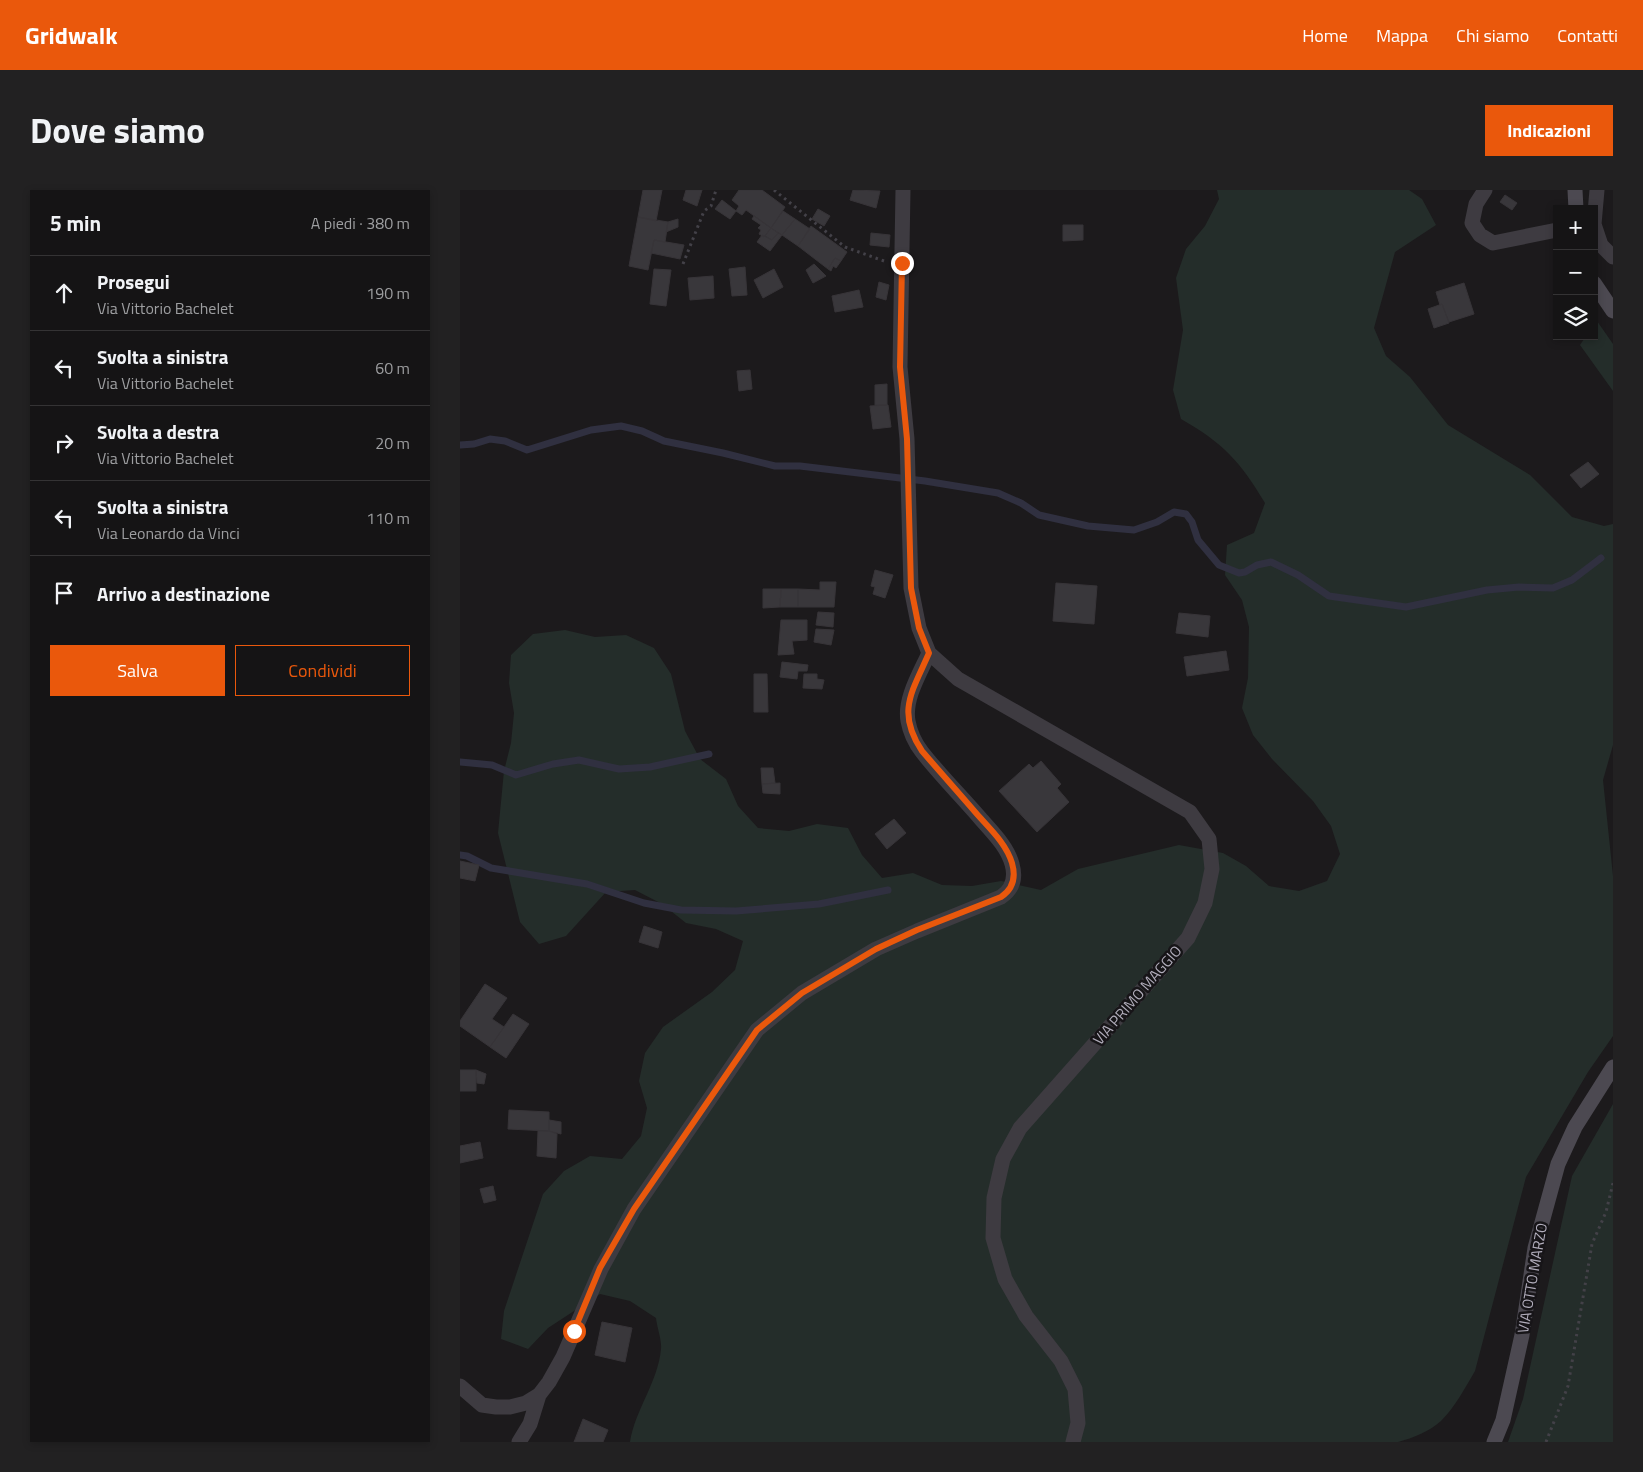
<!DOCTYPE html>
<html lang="it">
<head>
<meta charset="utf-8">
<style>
  body { margin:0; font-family:"Titillium Web",sans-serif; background:#222122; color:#f1f3f6 }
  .controls { position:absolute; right:15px; top:15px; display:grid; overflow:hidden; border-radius:0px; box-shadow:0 2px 8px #0003 }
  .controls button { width:45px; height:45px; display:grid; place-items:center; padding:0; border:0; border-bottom:1px solid #343334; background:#151415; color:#f1f3f6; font:25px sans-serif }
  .stop { position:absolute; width:15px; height:15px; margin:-11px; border:4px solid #ea580c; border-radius:50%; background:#fff }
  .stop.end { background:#ea580c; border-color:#fff; box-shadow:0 1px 5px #0008 }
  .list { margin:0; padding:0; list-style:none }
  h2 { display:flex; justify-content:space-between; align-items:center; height:65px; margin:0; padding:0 20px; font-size:21px }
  h2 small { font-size:16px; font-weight:400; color:#9d9ea0 }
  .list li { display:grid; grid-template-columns:32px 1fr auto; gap:15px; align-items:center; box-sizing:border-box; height:75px; padding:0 20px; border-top:1px solid #343334 }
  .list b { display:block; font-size:19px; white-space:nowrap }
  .list p { margin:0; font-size:16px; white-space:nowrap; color:#9d9ea0 }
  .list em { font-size:16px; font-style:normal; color:#9d9ea0 }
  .actions { display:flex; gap:10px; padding:15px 20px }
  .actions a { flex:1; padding:11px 0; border:1px solid #ea580c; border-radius:0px; text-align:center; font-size:18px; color:#ea580c }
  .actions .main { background:#ea580c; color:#fff }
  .icon { flex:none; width:28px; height:28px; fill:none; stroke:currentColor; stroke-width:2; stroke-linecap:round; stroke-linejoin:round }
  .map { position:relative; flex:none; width:1153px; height:1252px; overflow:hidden; border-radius:0px }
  header { display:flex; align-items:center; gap:30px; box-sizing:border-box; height:70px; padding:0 25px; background:#ea580c; color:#fff }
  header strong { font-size:24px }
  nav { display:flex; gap:28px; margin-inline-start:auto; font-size:18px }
  .intro { display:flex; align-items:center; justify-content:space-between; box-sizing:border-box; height:120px; padding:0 30px }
  h1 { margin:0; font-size:35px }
  .button { padding:12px 22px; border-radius:0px; background:#ea580c; color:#fff; font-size:18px; font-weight:700 }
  main { display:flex; gap:30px; padding:0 30px }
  aside { flex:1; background:#151415; border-radius:0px; box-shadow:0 2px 8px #0003 }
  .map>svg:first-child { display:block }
</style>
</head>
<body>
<header>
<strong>Gridwalk</strong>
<nav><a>Home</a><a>Mappa</a><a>Chi siamo</a><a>Contatti</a></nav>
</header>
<div class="intro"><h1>Dove siamo</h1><a class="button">Indicazioni</a></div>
<main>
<aside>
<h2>5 min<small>A piedi · 380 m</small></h2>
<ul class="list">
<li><svg class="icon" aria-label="ahead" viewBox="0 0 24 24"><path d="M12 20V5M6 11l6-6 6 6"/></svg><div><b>Prosegui</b><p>Via Vittorio Bachelet</p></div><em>190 m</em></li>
<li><svg class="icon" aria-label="left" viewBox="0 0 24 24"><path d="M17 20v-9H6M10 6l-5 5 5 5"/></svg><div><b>Svolta a sinistra</b><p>Via Vittorio Bachelet</p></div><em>60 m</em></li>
<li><svg class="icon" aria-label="right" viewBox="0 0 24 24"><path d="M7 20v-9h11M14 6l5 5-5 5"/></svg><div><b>Svolta a destra</b><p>Via Vittorio Bachelet</p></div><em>20 m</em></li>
<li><svg class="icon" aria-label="left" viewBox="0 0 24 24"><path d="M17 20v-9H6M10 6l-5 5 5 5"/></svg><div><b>Svolta a sinistra</b><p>Via Leonardo da Vinci</p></div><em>110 m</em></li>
<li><svg class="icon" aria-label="arrive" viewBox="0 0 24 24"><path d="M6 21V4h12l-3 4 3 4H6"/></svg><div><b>Arrivo a destinazione</b></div></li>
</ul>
<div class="actions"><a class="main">Salva</a><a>Condividi</a></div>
</aside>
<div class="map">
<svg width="1153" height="1252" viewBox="0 0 1153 1252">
  <rect width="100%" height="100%" fill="#1c1a1c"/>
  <!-- green -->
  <path fill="#242d2a" d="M757 0H949L962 9 976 35 935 62 914 138 926 166 950 187 988 235 1070 285 1112 327 1144 336 1153 334V555L1143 590 1153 686V846L1128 882 1066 987 1015 1181C1005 1198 995 1217 981 1231 970 1241 953 1248 938 1252H170C175 1220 198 1192 201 1159 202 1150 197 1138 196 1128L170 1111 140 1104 88 1138 68 1159 41 1149 44 1121 83 1004 104 981 130 966 162 969 181 946 187 918 179 891 185 863 203 837 252 802 275 780 283 751 256 739 226 733 202 714 175 700 146 702 106 746 79 754 60 732 38 643 44 581 51 553 54 523 49 493 51 465 73 444 105 440 135 447 166 445 194 458 211 484 225 541 240 569 266 589 278 616 298 638 329 641 357 634 388 638 402 665 422 688 453 683 482 695 512 696 541 691 581 700 618 679 719 655 763 663 786 676 809 696 839 701 867 691 880 664 871 636 853 611 812 569 793 545 782 518 788 488 789 437 782 410 765 385 767 355 794 343 805 313C780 271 763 253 721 229L713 200 723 140 716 88 726 59 745 36 759 9Z
    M1137 131 1153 154V201L1120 155 1126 146H1134V135Z
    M1153 914V1252H1048L1063 1209 1112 986Z"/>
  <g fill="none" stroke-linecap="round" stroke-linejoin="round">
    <!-- stream -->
    <path stroke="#303040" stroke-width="7" d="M0 255 14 254 30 249 45 251 67 260 131 240 161 236 182 241 204 251 263 263 315 276H340L465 291 538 303 561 313 579 325 628 336 674 340 697 332 714 322 726 324 732 332 738 350 759 375 779 383 785 382 797 375 811 372 838 385 869 406 946 417 1027 400 1059 397 1093 398 1112 390 1141 368
      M0 572 32 575 56 585 93 574 119 570 159 579 190 577 249 564
      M0 665 7 666 31 678 127 694 184 713 221 720 276 721 359 714 428 700"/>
  </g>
  <!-- building -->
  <path fill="#39373b" stroke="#373438" d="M183 0H202L196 31 178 27Z
    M226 0H242L237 16 223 10Z
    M279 0H302L325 17 311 38 286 20 282 25 276 21 279 16 272 10Z
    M393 0 420 1 416 18 390 10Z
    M1045 5 1057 13 1052 20 1040 12Z
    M262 10 276 21 270 29 255 19Z
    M358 19 370 26 364 36 352 29Z
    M323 21 335 29 322 45 311 38Z
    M294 26 311 38 304 47 299 44 301 40 298 38 301 35 292 29Z
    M178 27 208 32 205 52 194 50 188 80 169 76Z
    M218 29V37L206 42 208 32Z
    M335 29 350 39 338 56 322 45Z
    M603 35H623V50L603 51Z
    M351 36 387 62 381 71 375 68 368 79 338 56Z
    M311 38 318 43 312 50 305 46Z
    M318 43 322 45 310 61 297 52 302 45 312 50Z
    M411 43 430 45 429 57 410 55Z
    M194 50 224 55 220 69 191 63Z
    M375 68 381 71 376 78 373 76 371 81 368 79Z
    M354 74 366 86 353 93 346 80Z
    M285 77 287 105 272 106 269 79Z
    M194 79 211 80 206 116 190 114Z
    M314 79 323 97 303 108 294 90Z
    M253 86 254 108 230 110 228 88Z
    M419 92 429 95 426 110 416 107Z
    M1004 93 1014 124 989 132 982 114 980 115 976 102Z
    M399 100 403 117 375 122 372 106Z
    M982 114 989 133 974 138 968 119Z
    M290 180 292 199 279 201 277 181Z
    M427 194V215H415V195Z
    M428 215 431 237 413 239 410 216Z
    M1128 272 1139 284 1121 298 1110 285Z
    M415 380 433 385 425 408 413 404 415 397 411 396Z
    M360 392H376L374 417H338V399L360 400Z
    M596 393 637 396 634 434 593 431Z
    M303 399H321L320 417 303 418Z
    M321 399H338V417H320Z
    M358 422 374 423 373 437 356 435Z
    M719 423 750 426 748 447 716 443Z
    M321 430H347V450L332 451 334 464 318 465Z
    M356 439 374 440 371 455 354 452Z
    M766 461 769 480 727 486 724 467Z
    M322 472 348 475 347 481H338L337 489 320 487Z
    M294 484H307L308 522H294Z
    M344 484H357V489L364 490 362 499 343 498Z
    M581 571 601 594 597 598 609 612 577 642 539 601 569 574 573 578Z
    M301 578H313L315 593 302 594Z
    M320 593V604L303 603 302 594Z
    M434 629 446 643 427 659 415 644Z
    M0 671 19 675 15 691 0 688Z
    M184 736 202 742 198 758 179 752Z
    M25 794 47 808 32 829 44 837 30 857 0 836V831Z
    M53 824 69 834 46 868 30 857Z
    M0 880H16V901H0Z
    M16 880 26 884 24 894 17 893Z
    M49 920 89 922V941L48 939Z
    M89 930 101 932V944L89 941Z
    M78 941H89L97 944 96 968 77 966Z
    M20 952 23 968 0 973V956Z
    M33 996 36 1010 24 1013 20 999Z
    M142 1132 172 1138 165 1172 135 1165Z
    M123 1229 148 1240 143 1252H114Z"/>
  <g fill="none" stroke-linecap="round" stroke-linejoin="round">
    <!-- path -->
    <path stroke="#434148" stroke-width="3" stroke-dasharray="2.5 4" stroke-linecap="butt" d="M314 0 385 57 424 71
      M223 74 244 21 251 16 256 0
      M1086 1252 1108 1196 1132 1054 1146 1022 1153 993"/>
    <!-- street -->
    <path stroke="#3e3b41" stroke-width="15" d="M443 0 440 177 447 249 451 398 459 438 469 463 498 489 730 622 749 649 752 679 745 713 728 748 560 938 543 969 534 1008 533 1048 545 1089 566 1126 601 1171 615 1199 618 1233 613 1252
      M1025 0 1016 14 1012 33 1020 45 1033 53 1097 40
      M1137 0 1134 34 1141 55 1153 67
      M0 1196 22 1215 36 1217H50L66 1213 79 1205 89 1192 103 1167 141 1079 174 1019 297 840 342 803 416 759 457 741 541 707C553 699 556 688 552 674 547 656 532 642 520 628 501 606 480 585 462 562 455 553 450 542 448 531 444 509 460 483 469 463
      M59 1252 70 1234 79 1205"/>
    <!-- secondary -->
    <path stroke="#4c4951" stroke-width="15" d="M1115 0 1116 19
      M1134 93 1153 121
      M1034 1252 1043 1230 1062 1145 1075 1058 1098 974 1115 937 1153 877"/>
  </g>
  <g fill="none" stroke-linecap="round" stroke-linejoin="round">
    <!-- route -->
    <path stroke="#ea580c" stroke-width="6" d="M114 1141 140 1078 174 1019 297 840 342 803 416 759 457 740 541 707C553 699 556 687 552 673 546 653 529 638 516 623 498 602 480 582 462 561 436 522 452 502 469 463L459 438 451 398 447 249 440 177 442 73"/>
  </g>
  <g text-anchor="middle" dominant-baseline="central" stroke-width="5" stroke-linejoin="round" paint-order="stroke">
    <!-- street labels -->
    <g font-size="15" fill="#b1adbb" stroke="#171518">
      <text transform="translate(677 805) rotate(-49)">VIA PRIMO MAGGIO</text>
      <text transform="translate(1072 1088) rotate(-80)">VIA OTTO MARZO</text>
    </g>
  </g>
</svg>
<div class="controls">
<button>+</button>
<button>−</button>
<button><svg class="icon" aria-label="layers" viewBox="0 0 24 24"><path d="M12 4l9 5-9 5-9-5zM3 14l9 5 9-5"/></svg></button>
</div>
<div class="stop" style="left:114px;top:1141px"></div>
<div class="stop end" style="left:442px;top:73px"></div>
</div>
</main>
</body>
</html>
